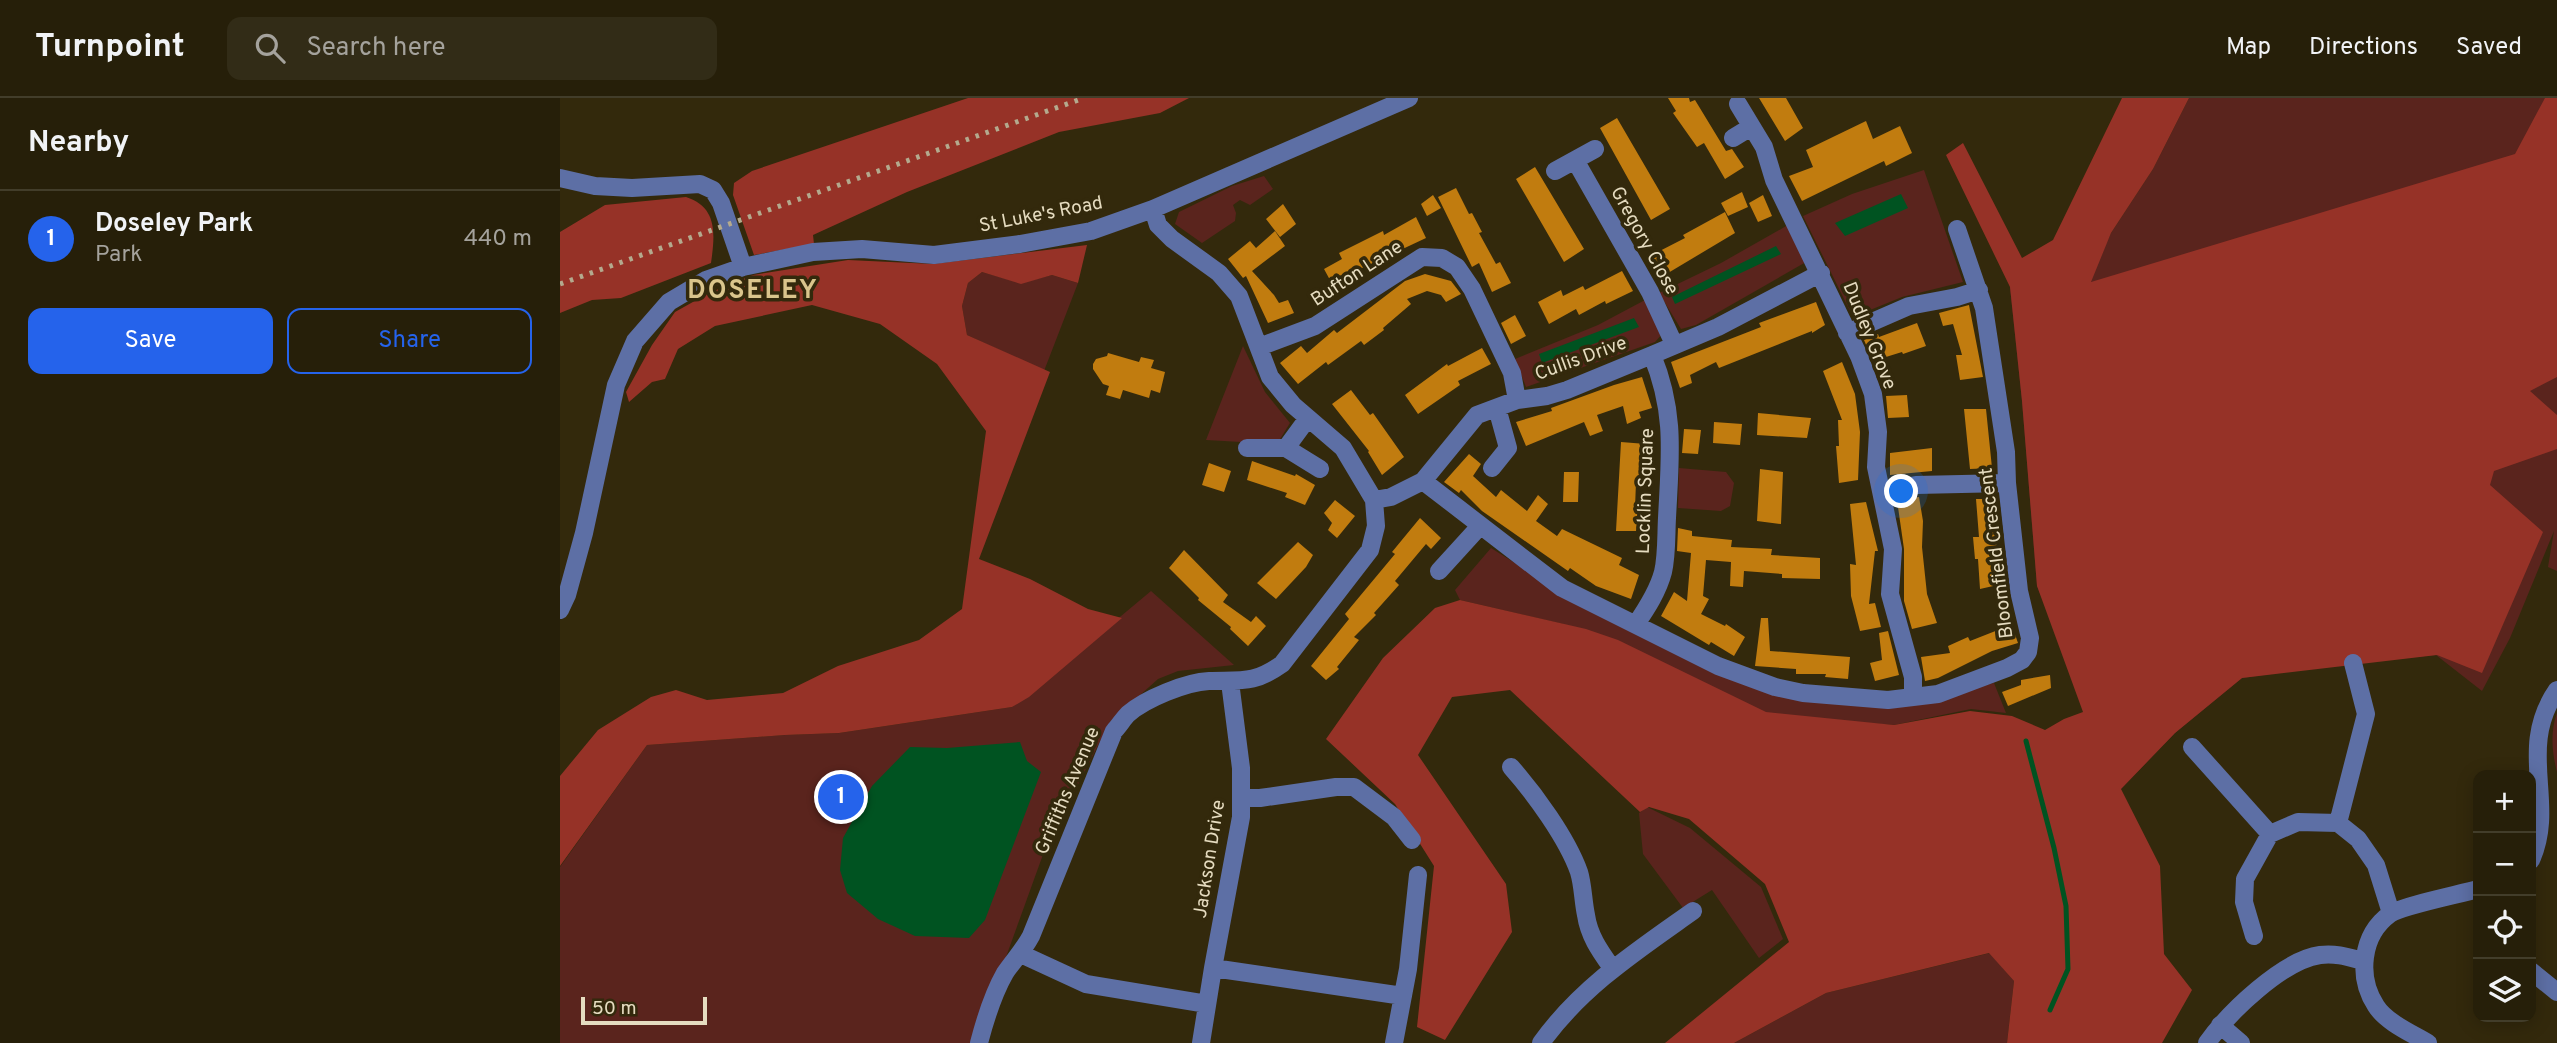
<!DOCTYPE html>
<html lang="en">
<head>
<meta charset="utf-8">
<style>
  body { margin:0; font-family:Overpass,sans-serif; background:#322c17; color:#f1f3f6 }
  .controls { position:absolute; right:21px; bottom:21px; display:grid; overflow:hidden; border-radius:14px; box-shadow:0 4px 18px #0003 }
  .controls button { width:63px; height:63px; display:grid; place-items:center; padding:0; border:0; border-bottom:2px solid #423d2a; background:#261f09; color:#f1f3f6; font:35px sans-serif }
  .scale { position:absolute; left:21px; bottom:18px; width:126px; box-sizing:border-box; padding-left:7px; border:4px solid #e6dcc0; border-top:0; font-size:19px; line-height:24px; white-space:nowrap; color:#e6dcc0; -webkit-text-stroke:5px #33290c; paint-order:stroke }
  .you { position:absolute; left:1342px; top:394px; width:24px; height:24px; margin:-18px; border:5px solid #fff; border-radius:50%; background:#1a73e8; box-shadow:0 0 0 10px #1a73e833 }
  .badge { display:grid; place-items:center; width:46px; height:46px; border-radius:50%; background:#2563eb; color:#fff; font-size:23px; font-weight:700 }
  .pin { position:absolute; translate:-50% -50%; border:4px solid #fff; box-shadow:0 2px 7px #0006 }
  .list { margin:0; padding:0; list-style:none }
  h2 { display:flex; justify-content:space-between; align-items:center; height:91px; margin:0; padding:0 28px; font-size:30px }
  h2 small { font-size:23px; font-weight:400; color:#a4a29c }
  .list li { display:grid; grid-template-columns:46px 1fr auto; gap:21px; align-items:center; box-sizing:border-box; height:98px; padding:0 28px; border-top:2px solid #423d2a }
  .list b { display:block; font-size:26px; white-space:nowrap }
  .list p { margin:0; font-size:23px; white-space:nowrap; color:#a4a29c }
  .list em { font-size:23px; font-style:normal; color:#a4a29c }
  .actions { display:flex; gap:14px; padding:21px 28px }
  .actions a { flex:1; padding:16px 0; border:2px solid #2563eb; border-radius:14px; text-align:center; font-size:24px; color:#2563eb }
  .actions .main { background:#2563eb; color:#fff }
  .icon { flex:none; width:38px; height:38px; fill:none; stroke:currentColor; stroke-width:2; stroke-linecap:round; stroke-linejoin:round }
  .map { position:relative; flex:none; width:1997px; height:945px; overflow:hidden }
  header { display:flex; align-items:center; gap:42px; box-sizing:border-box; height:98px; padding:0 35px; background:#261f09; border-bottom:2px solid #423d2a }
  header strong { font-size:33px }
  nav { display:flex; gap:38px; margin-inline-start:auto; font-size:24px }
  .search { width:490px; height:63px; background:#322c17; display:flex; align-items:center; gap:18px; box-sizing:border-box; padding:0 24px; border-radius:14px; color:#a4a29c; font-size:26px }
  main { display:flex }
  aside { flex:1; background:#261f09 }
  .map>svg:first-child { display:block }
</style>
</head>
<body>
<header>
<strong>Turnpoint</strong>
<div class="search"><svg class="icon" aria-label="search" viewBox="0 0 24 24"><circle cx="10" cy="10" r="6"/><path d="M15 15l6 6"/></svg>Search here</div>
<nav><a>Map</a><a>Directions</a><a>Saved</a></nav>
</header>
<main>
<aside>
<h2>Nearby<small></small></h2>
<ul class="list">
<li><span class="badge">1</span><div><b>Doseley Park</b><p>Park</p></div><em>440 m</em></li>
</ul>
<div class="actions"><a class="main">Save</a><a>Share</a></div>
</aside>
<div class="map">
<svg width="1997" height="945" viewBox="0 0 1997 945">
  <rect width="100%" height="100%" fill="#33290c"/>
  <!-- green -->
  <path fill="#5a241d" d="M1629 0H1997V473L1988 469 1994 433 1950 540 1922 593 1876 557 1793 565 1682 580 1615 635 1561 691 1477 488 1462 303 1450 189 1537 164 1551 135 1593 71Z
    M1364 72 1403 184 1342 199 1293 219 1243 118 1292 96Z
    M704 78 713 91 690 107 680 102 673 107 676 115 675 123 642 145 615 126 619 114 672 88Z
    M1228 127 1246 164 1136 227 1121 231 1099 195 1161 165Z
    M422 174 461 185 492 177 518 185 484 273 407 237 402 208 408 185Z
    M1085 202 1103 235 1095 244 966 289 955 261 1038 227Z
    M683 248 705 294 730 325 717 346 646 342Z
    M1119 370 1166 374 1174 385 1170 408 1161 413 1118 410Z
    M931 450 1027 510 1166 577 1362 603 1434 585 1446 615 1411 611 1334 627 1206 617 1003 526 900 502 895 492Z
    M591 493 674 567 618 573 598 581 550 624 485 751 415 945H0V769L87 647 225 637 279 635 452 609Z
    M1997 615V674C1992 655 1990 634 1997 615Z
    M1087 709 1130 730 1201 789 1223 841 1199 860 1152 792 1123 810 1083 756 1079 715Z
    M1430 855 1454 883 1447 945H1174L1266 895Z"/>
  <!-- forest -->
  <path fill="#963227" d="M408 0H629L600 15 499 34 347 94 253 137 254 146 194 157 173 97 174 85 192 73Z
    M1562 0H1629L1593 71 1551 135 1531 184 1955 56 1985 0H1997V279L1970 293 1997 317V351L1934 373 1930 387 1983 434 1922 575 1877 557 1682 580 1615 635 1561 691 1600 768 1604 856 1632 892 1602 945H1447L1454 883 1429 855 1266 895 1174 945H1105L1229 844 1205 786 1129 721 1089 709 1080 714 950 592 892 599 858 657 946 786 952 834 885 942 857 929 874 768 835 706 766 641 823 560 875 510 900 502 1026 531 1058 542 1206 614 1334 627 1410 613 1452 618 1485 632 1504 621 1523 614 1477 488 1462 303 1450 189 1386 57 1403 45 1462 160 1493 142Z
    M126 99C158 109 155 137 151 165L61 200 32 202 0 215V134L45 107Z
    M527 147 518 185 492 177 461 186 422 174 408 185 402 208 407 237 490 274 419 461 470 481 528 511 562 520 469 599 452 609 279 635 225 637 87 647 0 768V678L38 632 91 599 116 592 147 602 223 595 278 568 359 542 402 511 426 333 377 266 320 226 252 207 155 228 118 251 105 281 92 284 69 304 66 294 92 247 115 214 149 195 193 177 288 162 373 166Z"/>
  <!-- water -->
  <path fill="#005321" d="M1341 96 1348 110 1285 138 1275 125Z
    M1216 148 1221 156 1115 206 1112 199Z
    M1074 220 1079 229 982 265 979 256Z
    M460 644 467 663 481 674 425 822 409 840 355 838 318 821 287 795 280 772 283 740 312 688 350 649 387 650Z"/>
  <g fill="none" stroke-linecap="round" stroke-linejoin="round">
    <!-- stream -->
    <path stroke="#005321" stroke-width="5" d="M1466 643 1494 750 1506 808 1508 871 1490 912"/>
  </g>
  <!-- building -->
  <path fill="#c17c0f" d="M1108 0H1129L1130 4 1135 2 1166 53 1172 51 1184 69 1165 81 1144 45 1137 49 1113 15 1116 13Z
    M1199 0H1226L1243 30 1225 43Z
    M1057 20 1110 111 1091 122 1040 30Z
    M1306 23 1313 41 1340 28 1352 55 1326 68 1324 63 1242 103 1229 78 1253 69 1246 52Z
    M975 69 1024 151 1004 164 956 81Z
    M896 90 909 116 912 115 922 134 919 135 936 166 940 164 951 185 932 194 919 165 912 169 878 99Z
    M1182 94 1188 109 1168 118 1161 105Z
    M873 97 881 110 867 118 861 106Z
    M1203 97 1212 118 1198 124 1189 105Z
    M723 106 736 126 720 139 706 121Z
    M1165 114 1175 135 1098 181 1088 159 1125 140 1123 137Z
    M856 119 866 140 800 171 801 174 789 182 791 186 776 193 764 171 782 161 779 155 823 133 824 137Z
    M715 133 725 148 692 173 714 197 719 205 728 202 734 215 708 225 686 178 683 180 668 161 690 143 696 150Z
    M1062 173 1073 193 1046 206 1045 203 1019 217 1016 211 989 226 978 204 1001 192 1003 198 1023 188 1025 192Z
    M865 176 891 183 901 196 886 204 881 197 867 193 847 201 851 206 823 230 824 232 804 247 801 243 768 267 766 264 738 286 720 265 741 248 747 255 774 232 777 235 845 183Z
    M1256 204 1265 227 1252 235V233L1159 270 1156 264 1130 277 1132 285 1120 290 1111 264 1201 229 1199 225Z
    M1409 207 1423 279 1400 282 1396 257H1402L1393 226 1383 228 1379 215Z
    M955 217 966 238 951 246 941 225Z
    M1357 225 1366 248 1343 256 1342 254 1313 263 1304 242 1318 236 1319 239Z
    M922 250 931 266 898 283 900 287 858 316 845 297 887 266 888 268Z
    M548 255 579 264 581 259 594 262 591 270 605 274 600 295 591 292 589 300 563 292 560 301 546 297 549 288 543 286 533 271V266L536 261 547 258Z
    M1282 264 1295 296 1300 334 1298 382 1279 385 1276 348H1279L1278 322H1282L1263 273Z
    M1082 279 1092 310 1079 314 1081 320 1067 326 1063 308 1037 317 1043 333 1030 338 1024 324 966 348 956 324 992 313 991 310 1054 287Z
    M791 292 810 317 813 315 844 359 822 377 808 354 809 353 772 306Z
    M1347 297 1349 319 1328 320 1326 298Z
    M1404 311H1426L1432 370 1410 371Z
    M1198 315 1251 320 1247 340 1197 337Z
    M1154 324 1182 326 1180 347 1153 345Z
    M1124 331 1141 332 1138 356 1122 355Z
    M1061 344 1086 346 1084 372 1080 383 1076 384 1075 410H1079L1076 433H1056Z
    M1372 350V373L1330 377V355Z
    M909 356 921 366 913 378 936 399 941 392 967 413 978 397 988 406 976 423 997 438 1002 431 1062 460 1059 467 1079 477 1071 501 1036 488 1010 470 1008 473 922 413 901 392 899 395 884 384Z
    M692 363 735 378 736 376 755 387 745 407 725 399 727 395 687 382Z
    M649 365 671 373 664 394 642 387Z
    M1200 371 1223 374 1221 426 1197 423Z
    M1004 374H1019L1018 404H1003Z
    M1359 399 1363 423 1362 449 1367 496 1377 525 1352 531 1344 503V451L1337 402Z
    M1416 401H1435L1437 464H1439L1442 486 1420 491 1418 461H1415L1413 439H1419Z
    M775 402 795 418 777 440 768 432 772 425 764 415Z
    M1306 404 1318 453H1315L1309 506 1315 505 1321 529 1300 533 1291 498 1290 466 1296 467 1290 406Z
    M860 420 881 440 871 451 866 446 835 483 839 487 814 515 816 517 794 539 799 542 777 569 779 571 766 582 751 568 789 521 785 516 835 456 832 454Z
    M1118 430 1132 433V438L1172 442 1171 449 1212 451 1211 457 1260 460V481L1222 480V476L1184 473 1183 489 1170 488 1171 464 1146 462 1143 498 1149 501 1141 516 1165 528 1166 526 1185 539 1174 558 1151 544 1149 547 1101 518 1114 494 1127 503 1131 455 1117 453Z
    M738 444 753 457 746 469 716 501 697 485Z
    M624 452 668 497 663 504 691 524 696 518 706 528 688 548 670 531 671 529 638 502 639 500 609 470Z
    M1449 519 1458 545 1432 553 1378 580 1365 583 1361 559 1390 555 1388 548 1408 539 1410 543 1438 532 1437 525Z
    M1201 520H1208L1210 553 1290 559 1288 581 1265 579 1266 576H1236V571L1195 568Z
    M1328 533 1339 577 1315 583 1310 565 1322 562 1319 535Z
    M1490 577 1491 590 1448 608 1442 594 1461 587V582Z"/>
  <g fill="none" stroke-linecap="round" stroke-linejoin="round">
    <!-- minor -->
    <path stroke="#5d6fa5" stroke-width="18" d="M1178 6 1204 49 1214 82 1299 258 1313 296 1318 334 1316 369 1333 451 1330 496 1353 579V599
      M1173 40 1191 29
      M1015 62 1090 194 1114 246
      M995 73 1035 51
      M0 80 35 88 72 90 140 86 153 92 161 105 183 169
      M1287 235 1349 208 1397 199 1419 192
      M699 249 755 228 862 159 882 160 897 169 912 191 952 275 957 302
      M687 350H726L748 320
      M726 350 760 371
      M932 370 948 350 937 310
      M863 383 1002 490 1158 568 1215 589 1243 595 1328 602 1378 596 1447 570 1462 562 1468 554 1470 540 1459 493 1447 385 1446 354 1424 210 1397 131
      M1322 394 1356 387 1447 385
      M814 402 831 399 863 383 917 317 957 302 987 298 1007 292 1092 257 1158 229 1261 175
      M879 473 920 428
      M0 512 7 497 24 435 56 287 75 243 109 204 146 182 183 169 253 154 302 151 374 157 460 146 531 133 593 111 849 0
      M1076 526C1087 510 1098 493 1103 474 1107 457 1106 437 1107 420 1110 359 1116 315 1092 257
      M1632 649 1710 736
      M951 669C974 695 1007 740 1019 774 1023 787 1023 803 1026 817 1029 838 1040 853 1052 870
      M682 700H700L776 689H794L834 719 852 742
      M1778 725 1806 616 1793 565
      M1971 762C1997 705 1956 651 1997 592
      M1694 838 1684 804 1685 781 1710 736 1738 724 1778 725 1798 741 1816 767 1831 815
      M461 856 526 886 647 906
      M653 870 843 898
      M1971 873 1997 894
      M1660 927 1681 945
      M419 945C425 922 433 896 445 875 453 863 463 853 471 838L554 633C559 628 563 621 568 616 585 601 626 584 649 583 682 582 694 586 722 566L810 452 816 428 814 402 783 350 733 307 710 279 679 198 659 175 612 141 598 127 593 111
      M641 945 653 870 681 719V670L670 584
      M834 945 848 871 858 777
      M981 945C1021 889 1078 852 1133 813
      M1647 945C1668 915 1723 862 1760 857 1776 855 1788 859 1803 863
      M1868 945C1851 935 1826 924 1816 908 1797 879 1801 837 1830 816 1841 808 1901 796 1918 791"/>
    <!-- rail -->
    <path stroke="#b4aa8e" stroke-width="5" stroke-dasharray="3.5 7" stroke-linecap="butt" d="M0 186 524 0"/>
  </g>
  <g text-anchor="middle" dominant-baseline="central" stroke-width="7" stroke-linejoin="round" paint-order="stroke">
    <!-- street labels -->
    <g font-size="19" fill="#e6dcc0" stroke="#33290c">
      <text transform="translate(481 117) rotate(-11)">St Luke's Road</text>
      <text transform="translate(1084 143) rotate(61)">Gregory Close</text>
      <text transform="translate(797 176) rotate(-33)">Bufton Lane</text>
      <text transform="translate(1309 238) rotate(68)">Dudley Grove</text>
      <text transform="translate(1021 261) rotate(-20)">Cullis Drive</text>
      <text transform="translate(1086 393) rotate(-88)">Locklin Square</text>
      <text transform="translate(1437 455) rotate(-97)">Bloomfield Crescent</text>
      <text transform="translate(508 693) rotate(-67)">Griffiths Avenue</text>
      <text transform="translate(650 761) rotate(-81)">Jackson Drive</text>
    </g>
    <!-- district labels -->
    <g font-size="26" font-weight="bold" letter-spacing="2" fill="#dac58c" stroke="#33290c">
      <text x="193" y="193">DOSELEY</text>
    </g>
  </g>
</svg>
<div class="controls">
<button>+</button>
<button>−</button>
<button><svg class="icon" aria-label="locate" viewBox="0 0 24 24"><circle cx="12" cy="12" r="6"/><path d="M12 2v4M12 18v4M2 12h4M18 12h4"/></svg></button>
<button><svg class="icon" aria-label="layers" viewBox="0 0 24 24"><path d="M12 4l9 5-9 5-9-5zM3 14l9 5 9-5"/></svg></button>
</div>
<div class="scale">50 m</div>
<div class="you"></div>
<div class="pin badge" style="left:281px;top:699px">1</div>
</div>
</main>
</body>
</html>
